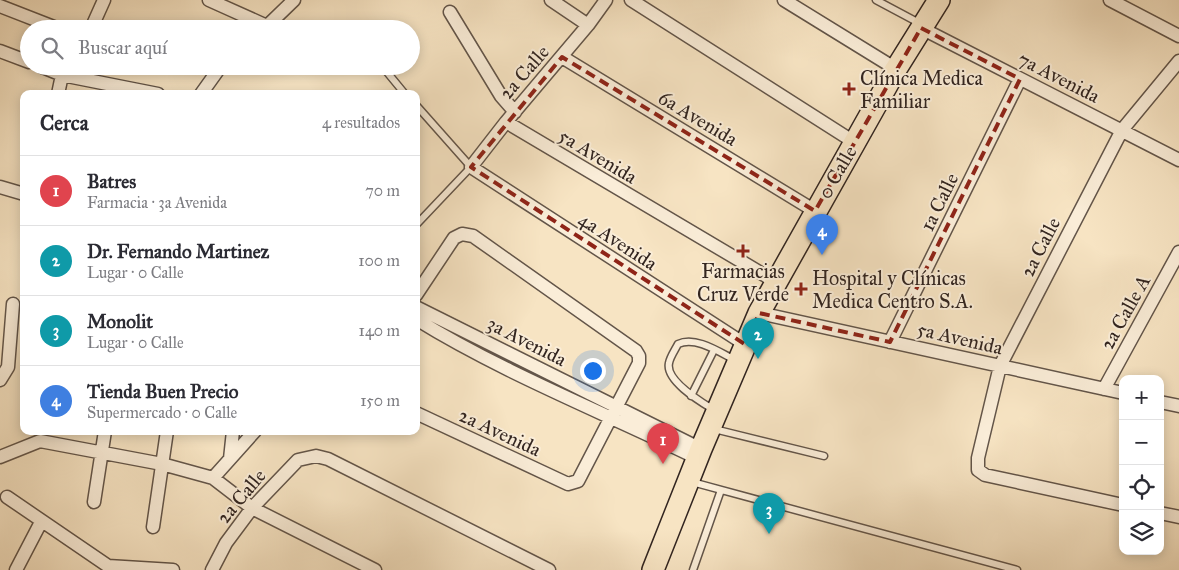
<!DOCTYPE html>
<html lang="es">
<head>
<meta charset="utf-8">
<style>
  body { margin:0; font-family:"IM FELL Great Primer",serif; background:#f7f7f7; color:#2b2b33 }
  .controls { position:absolute; right:15px; bottom:15px; display:grid; overflow:hidden; border-radius:10px; box-shadow:0 2px 12px #0003 }
  .controls button { width:45px; height:45px; display:grid; place-items:center; padding:0; border:0; border-bottom:1px solid #e1e1e2; background:#fff; color:#2b2b33; font:25px sans-serif }
  .you { position:absolute; left:592px; top:370px; width:18px; height:18px; margin:-12px; border:4px solid #fff; border-radius:50%; background:#1a73e8; box-shadow:0 0 0 8px #1a73e833 }
  .badge { display:grid; place-items:center; width:32px; height:32px; border-radius:50%; background:#db2777; color:#fff; font-size:16px; font-weight:700 }
  .pin { position:absolute; translate:-50% -41px; filter:drop-shadow(0 1px 2px #0008) }
  .pin::after { content:''; position:absolute; top:26px; width:18px; height:15px; background:inherit; clip-path:polygon(0 0,100% 0,50% 100%) }
  .list { margin:0; padding:0; list-style:none }
  h2 { display:flex; justify-content:space-between; align-items:center; height:65px; margin:0; padding:0 20px; font-size:21px }
  h2 small { font-size:16px; font-weight:400; color:#7c7c81 }
  .list li { display:grid; grid-template-columns:32px 1fr auto; gap:15px; align-items:center; box-sizing:border-box; height:70px; padding:0 20px; border-top:1px solid #e1e1e2 }
  .list b { display:block; font-size:19px; white-space:nowrap }
  .list p { margin:0; font-size:16px; white-space:nowrap; color:#7c7c81 }
  .list em { font-size:16px; font-style:normal; color:#7c7c81 }
  .icon { flex:none; width:28px; height:28px; fill:none; stroke:currentColor; stroke-width:2; stroke-linecap:round; stroke-linejoin:round }
  .map { position:relative; flex:none; width:1179px; height:570px; overflow:hidden }
  .search { position:absolute; background:#fff; box-shadow:0 2px 12px #0003; left:20px; top:20px; width:400px; height:55px; display:flex; align-items:center; gap:12px; box-sizing:border-box; padding:0 18px; border-radius:28px; color:#7c7c81; font-size:19px }
  .panel { position:absolute; background:#fff; box-shadow:0 2px 12px #0003; left:20px; top:90px; width:400px; height:345px; border-radius:10px }
  .map>svg:first-child { display:block }
</style>
</head>
<body>
<div class="map">
<svg width="1179" height="570" viewBox="0 0 1179 570">
  <rect width="100%" height="100%" fill="#f7e4c3"/>
  <filter id="stains"><feTurbulence type="fractalNoise" baseFrequency=".004" numOctaves="4"/><feColorMatrix values="0 0 0 0 .2 0 0 0 0 .09 0 0 0 0 .02 0 0 0 .5 -.17"/></filter>
  <radialGradient id="worn" r=".72"><stop offset=".6" stop-color="#630" stop-opacity="0"/><stop offset="1" stop-color="#630" stop-opacity=".3"/></radialGradient>
  <g fill="none" stroke-linecap="round" stroke-linejoin="round">
    <!-- service casing -->
    <g stroke="#635549" stroke-width="9">
      <path id="service" d="M876 0 921 24
        M382 66 405 94
        M416 105 471 167 416 225
        M691 396 714 350
        M714 410C701 402 665 381 669 363 670 357 675 350 678 344 696 336 719 352 735 360
        M714 429 824 456
        M692 482 1017 570
        M693 570 721 490"/>
    </g>
    <!-- minor casing -->
    <g stroke="#635549" stroke-width="15">
      <path id="minor" d="M209 0 267 26
        M551 0 588 25
        M606 0 588 25 506 122 471 167 746 345
        M631 0 854 142
        M784 0 896 69
        M1110 0 1179 36
        M0 6 59 29
        M450 12 501 96 515 112
        M921 28 1179 160
        M91 29 104 0
        M264 29 294 0
        M0 51 29 62
        M562 57 815 211
        M40 66 62 75 158 94
        M58 94 62 75
        M201 94 221 66
        M506 122 776 282
        M0 187 24 194
        M416 295 454 238 462 234 473 236 636 351 639 356V363L578 481 568 484 416 413
        M416 307 701 449
        M759 313 1123 393
        M416 319C503 373 605 413 697 458
        M890 342 1020 79
        M0 380 8 367 13 304
        M1104 389 1179 252
        M1160 402 1179 406
        M0 457 40 441 162 464 213 478 252 508 375 570
        M230 459 233 431
        M213 478 255 431
        M7 497 108 566 173 570
        M94 502 105 431
        M1123 505 985 475 978 470V458L1000 366 1122 130 1179 61
        M1160 513 1179 517
        M153 527 167 431
        M16 570 41 522
        M212 570 226 543 252 508 298 460 316 456 328 459 549 570"/>
    </g>
    <!-- primary casing -->
    <g stroke="#322520" stroke-width="24">
      <path id="primary" d="M653 570 701 449 759 313 896 69 939 0"/>
    </g>
    <!-- service -->
    <use href="#service" stroke="#faedd8" stroke-width="6"/>
    <!-- minor -->
    <use href="#minor" stroke="#faedd8" stroke-width="12"/>
    <!-- primary -->
    <use href="#primary" stroke="#f7e4c3" stroke-width="21"/>
  </g>
  <!-- marked area -->
  <path fill="none" stroke="#8f2418" stroke-width="4" stroke-dasharray="10 6" stroke-linejoin="round" d="M921 28 1020 79 890 342 759 313 746 345 471 167 562 57 815 211Z"/>
  <!-- markers -->
  <g fill="#8f2418" stroke="#faedd8" stroke-width="2">
    <path d="M846.5 81.5h5v5h5v5h-5v5h-5v-5h-5v-5h5z"/>
    <path d="M740.5 243.5h5v5h5v5h-5v5h-5v-5h-5v-5h5z"/>
    <path d="M798.5 281.5h5v5h5v5h-5v5h-5v-5h-5v-5h5z"/>
  </g>
  <g text-anchor="middle" dominant-baseline="central" stroke-width="4" stroke-linejoin="round" paint-order="stroke">
    <!-- street labels -->
    <g font-size="20" fill="#322520" stroke="#faedd8">
      <text transform="translate(524 72) rotate(-49)">2a Calle</text>
      <text transform="translate(1059 77) rotate(27)">7a Avenida</text>
      <text transform="translate(698 118) rotate(31)">6a Avenida</text>
      <text transform="translate(598 156) rotate(31)">5a Avenida</text>
      <text transform="translate(837 172) rotate(-60)">0 Calle</text>
      <text transform="translate(939 202) rotate(-64)">1a Calle</text>
      <text transform="translate(618 241) rotate(33)">4a Avenida</text>
      <text transform="translate(1040 247) rotate(-63)">2a Calle</text>
      <text transform="translate(1125 312) rotate(-61)">2a Calle A</text>
      <text transform="translate(960 338) rotate(13)">5a Avenida</text>
      <text transform="translate(527 341) rotate(27)">3a Avenida</text>
      <text transform="translate(500 432) rotate(25)">2a Avenida</text>
      <text transform="translate(241 496) rotate(-50)">2a Calle</text>
    </g>
    <!-- poi labels -->
    <g font-size="20" fill="#322520" stroke="#faedd8" text-anchor="start">
      <text x="860" y="78">Clínica Medica<tspan x="860" dy="23">Familiar</tspan></text>
      <text x="743" y="271" text-anchor="middle">Farmacias<tspan x="743" dy="23">Cruz Verde</tspan></text>
      <text x="812" y="278">Hospital y Clínicas<tspan x="812" dy="23">Medica Centro S.A.</tspan></text>
    </g>
  </g>
  <rect width="100%" height="100%" filter="url(#stains)"/>
  <rect width="100%" height="100%" fill="url(#worn)"/>
</svg>
<div class="controls">
<button>+</button>
<button>−</button>
<button><svg class="icon" aria-label="locate" viewBox="0 0 24 24"><circle cx="12" cy="12" r="6"/><path d="M12 2v4M12 18v4M2 12h4M18 12h4"/></svg></button>
<button><svg class="icon" aria-label="layers" viewBox="0 0 24 24"><path d="M12 4l9 5-9 5-9-5zM3 14l9 5 9-5"/></svg></button>
</div>
<div class="you"></div>
<div class="pin badge" style="left:663px;top:464px;background:#e0444e">1</div>
<div class="pin badge" style="left:758px;top:359px;background:#0f9aa8">2</div>
<div class="pin badge" style="left:769px;top:534px;background:#0f9aa8">3</div>
<div class="pin badge" style="left:822px;top:255px;background:#3f7fe0">4</div>
<div class="search"><svg class="icon" aria-label="search" viewBox="0 0 24 24"><circle cx="10" cy="10" r="6"/><path d="M15 15l6 6"/></svg>Buscar aquí</div>
<section class="panel">
<h2>Cerca<small>4 resultados</small></h2>
<ul class="list">
<li><span class="badge" style="background:#e0444e">1</span><div><b>Batres</b><p>Farmacia · 3a Avenida</p></div><em>70 m</em></li>
<li><span class="badge" style="background:#0f9aa8">2</span><div><b>Dr. Fernando Martinez</b><p>Lugar · 0 Calle</p></div><em>100 m</em></li>
<li><span class="badge" style="background:#0f9aa8">3</span><div><b>Monolit</b><p>Lugar · 0 Calle</p></div><em>140 m</em></li>
<li><span class="badge" style="background:#3f7fe0">4</span><div><b>Tienda Buen Precio</b><p>Supermercado · 0 Calle</p></div><em>150 m</em></li>
</ul>
</section>
</div>
</body>
</html>
